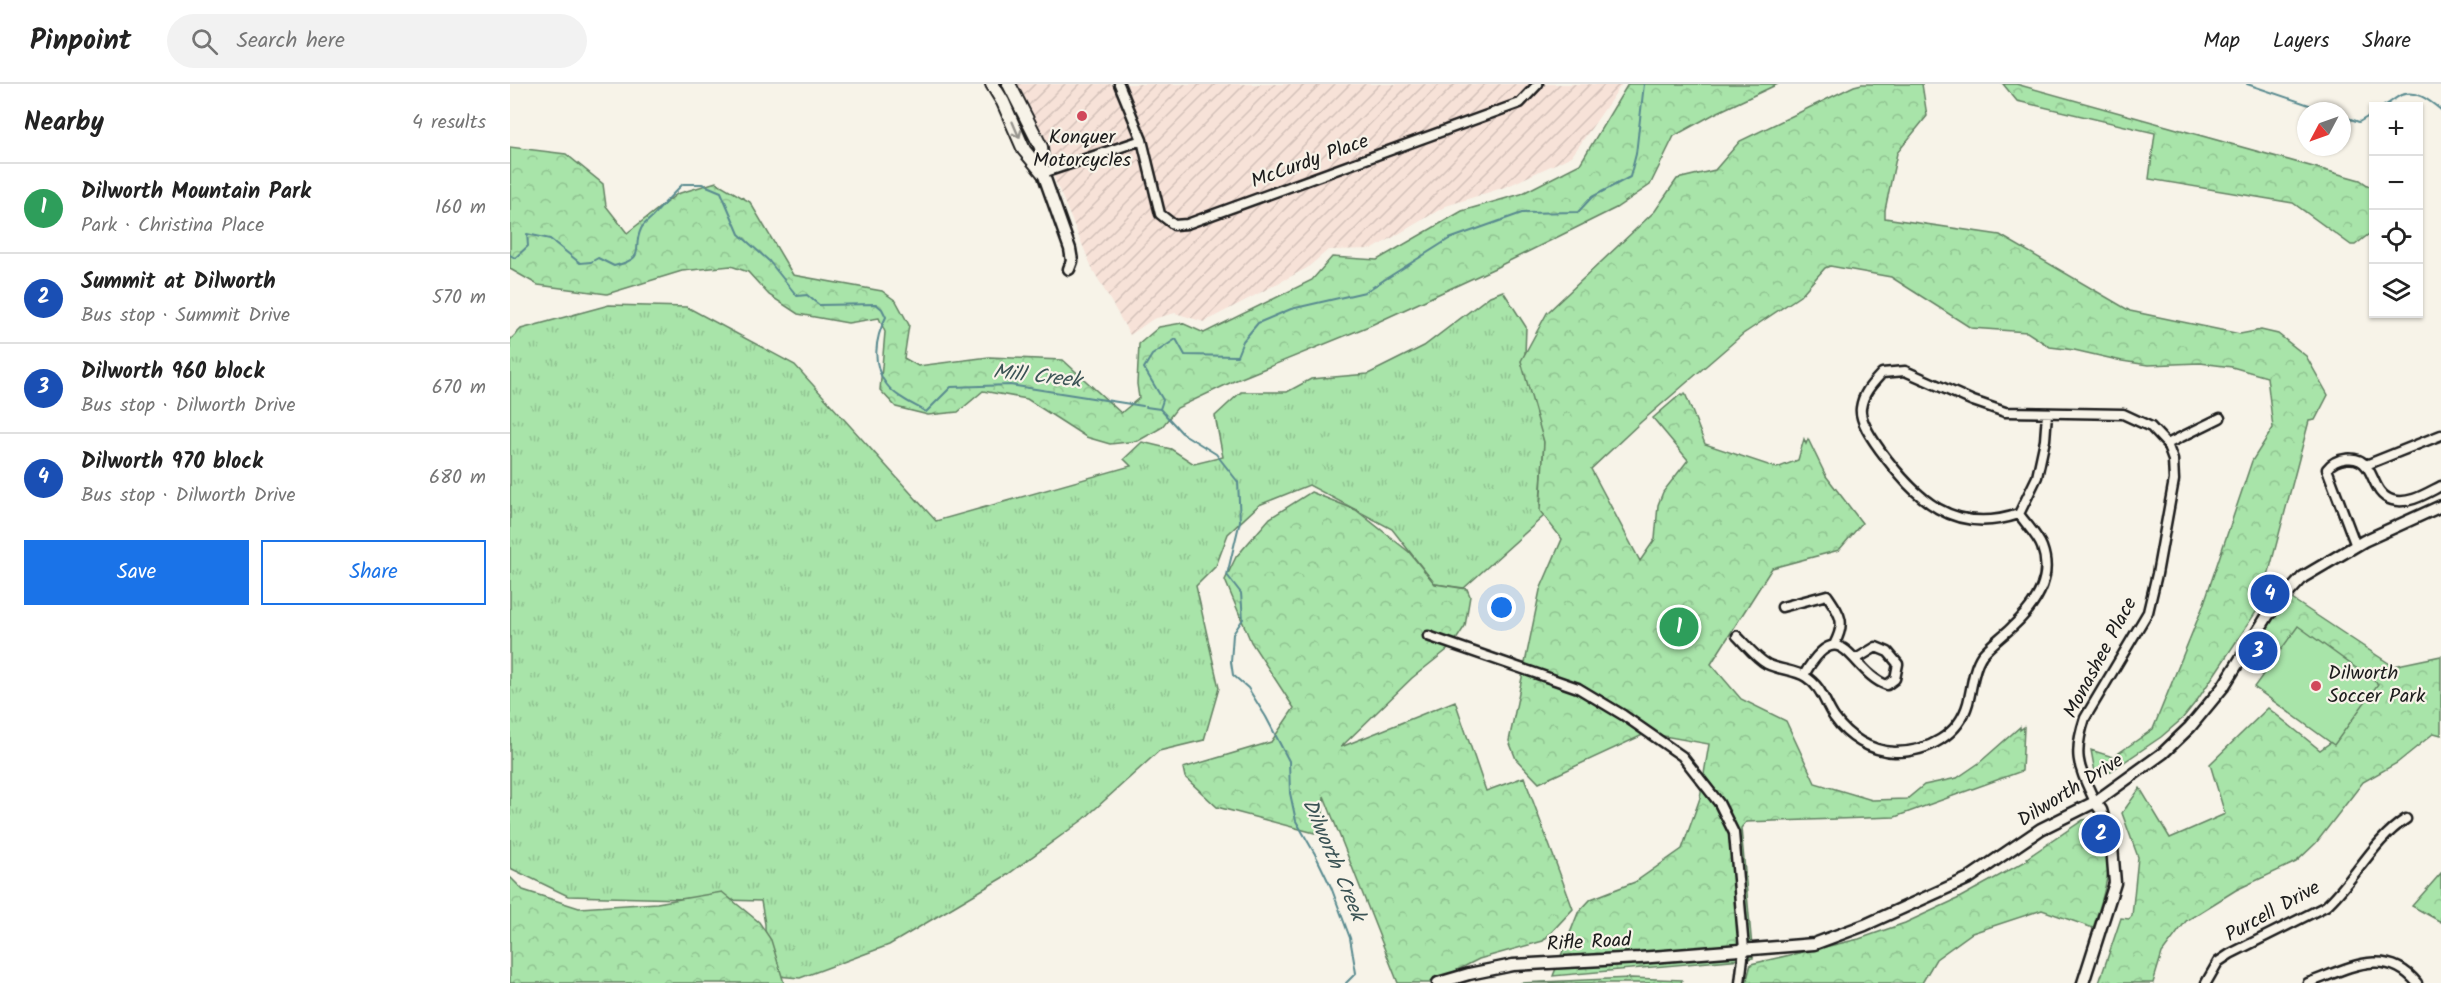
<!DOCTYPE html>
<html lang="en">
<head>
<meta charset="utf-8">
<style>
  body { margin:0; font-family:Kalam,sans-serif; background:#f2f2f2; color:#222 }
  .controls { position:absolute; right:18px; top:18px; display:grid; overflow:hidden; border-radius:0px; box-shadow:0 2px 4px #0004 }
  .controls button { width:54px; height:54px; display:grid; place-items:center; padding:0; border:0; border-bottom:2px solid #e0e0e0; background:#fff; color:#222; font:30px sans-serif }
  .compass { position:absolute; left:1787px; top:18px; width:54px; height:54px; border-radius:50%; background:#fff; box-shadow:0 2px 4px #0004; rotate:229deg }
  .you { position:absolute; left:992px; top:524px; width:21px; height:21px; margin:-15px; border:4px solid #fff; border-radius:50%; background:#1a73e8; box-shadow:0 0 0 9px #1a73e833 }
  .badge { display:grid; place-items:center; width:39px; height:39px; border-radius:50%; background:#1a73e8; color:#fff; font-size:20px; font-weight:700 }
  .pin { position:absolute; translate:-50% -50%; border:3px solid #fff; box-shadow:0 2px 6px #0006 }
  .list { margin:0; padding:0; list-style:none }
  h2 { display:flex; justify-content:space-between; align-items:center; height:78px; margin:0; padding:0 24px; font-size:26px }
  h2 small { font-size:20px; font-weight:400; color:#767676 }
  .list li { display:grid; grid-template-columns:39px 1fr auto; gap:18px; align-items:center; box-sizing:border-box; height:90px; padding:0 24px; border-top:2px solid #e0e0e0 }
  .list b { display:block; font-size:22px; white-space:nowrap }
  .list p { margin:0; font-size:20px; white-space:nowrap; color:#767676 }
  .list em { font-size:20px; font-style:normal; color:#767676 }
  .actions { display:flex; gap:12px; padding:18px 24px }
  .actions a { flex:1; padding:14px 0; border:2px solid #1a73e8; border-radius:0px; text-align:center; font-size:21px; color:#1a73e8 }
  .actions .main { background:#1a73e8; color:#fff }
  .icon { flex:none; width:33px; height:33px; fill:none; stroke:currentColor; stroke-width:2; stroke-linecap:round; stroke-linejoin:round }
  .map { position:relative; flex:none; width:1931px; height:899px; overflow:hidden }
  header { display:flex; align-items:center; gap:36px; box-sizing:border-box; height:84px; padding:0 30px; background:#fff; border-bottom:2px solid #e0e0e0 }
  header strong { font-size:28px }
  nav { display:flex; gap:33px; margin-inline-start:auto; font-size:21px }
  .search { width:420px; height:54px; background:#f2f2f2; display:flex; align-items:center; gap:15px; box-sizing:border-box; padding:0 21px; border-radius:33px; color:#767676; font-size:22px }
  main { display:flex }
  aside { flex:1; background:#fff }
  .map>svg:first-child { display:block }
</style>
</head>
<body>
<header>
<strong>Pinpoint</strong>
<div class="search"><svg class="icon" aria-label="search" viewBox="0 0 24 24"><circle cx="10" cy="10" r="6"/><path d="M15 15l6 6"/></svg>Search here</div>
<nav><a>Map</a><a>Layers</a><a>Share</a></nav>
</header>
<main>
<aside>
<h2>Nearby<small>4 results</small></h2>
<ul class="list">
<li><span class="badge" style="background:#2e9e5b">1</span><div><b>Dilworth Mountain Park</b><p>Park · Christina Place</p></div><em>160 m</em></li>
<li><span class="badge" style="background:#1a4fb4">2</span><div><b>Summit at Dilworth</b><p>Bus stop · Summit Drive</p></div><em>570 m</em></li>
<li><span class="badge" style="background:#1a4fb4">3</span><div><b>Dilworth 960 block</b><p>Bus stop · Dilworth Drive</p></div><em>670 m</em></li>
<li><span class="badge" style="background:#1a4fb4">4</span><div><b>Dilworth 970 block</b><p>Bus stop · Dilworth Drive</p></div><em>680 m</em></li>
</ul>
<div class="actions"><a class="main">Save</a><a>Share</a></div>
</aside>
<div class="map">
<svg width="1931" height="899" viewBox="0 0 1931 899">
  <defs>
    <pattern id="industrial-furrows" width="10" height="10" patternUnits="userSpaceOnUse" patternTransform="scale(1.5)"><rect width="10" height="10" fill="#f7e2d8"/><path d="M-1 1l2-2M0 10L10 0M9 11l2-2" fill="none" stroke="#d3c1b9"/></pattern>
    <pattern id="grass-tufts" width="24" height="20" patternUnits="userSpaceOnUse" patternTransform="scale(1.5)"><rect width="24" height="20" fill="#a8e4a9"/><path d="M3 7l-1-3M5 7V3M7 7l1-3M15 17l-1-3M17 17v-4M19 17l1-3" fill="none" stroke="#90c391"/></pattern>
    <pattern id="forest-crowns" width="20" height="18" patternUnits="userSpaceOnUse" patternTransform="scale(1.5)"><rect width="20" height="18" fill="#a8e4a9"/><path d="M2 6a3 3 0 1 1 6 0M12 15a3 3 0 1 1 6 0" fill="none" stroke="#90c391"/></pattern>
  </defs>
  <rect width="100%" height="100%" fill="#f7f3e8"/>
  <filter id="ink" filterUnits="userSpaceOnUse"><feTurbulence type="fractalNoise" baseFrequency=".0167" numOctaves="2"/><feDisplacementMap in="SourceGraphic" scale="12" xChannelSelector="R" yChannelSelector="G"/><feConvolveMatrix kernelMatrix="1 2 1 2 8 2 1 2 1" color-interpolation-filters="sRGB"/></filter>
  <g filter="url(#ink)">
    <!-- industrial -->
    <path fill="url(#industrial-furrows)" d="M508 0H1112L1062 72 998 102 936 122 863 165 818 166 797 184 694 238 665 229 643 235 620 251 583 186 544 94 539 61Z"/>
    <!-- grass -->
    <path fill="url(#grass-tufts)" stroke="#628062" stroke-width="1.5" d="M993 207 1016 243 1015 271 1034 358 1030 420 1034 432 954 504 925 500 882 445 799 401 749 421 718 450 706 482 686 502 709 604 694 656 649 667 574 735 497 791 379 861 290 894 255 891V840L251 817 58 812 0 784V256L11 245 99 221 177 223 285 281 426 437 621 382 614 375 632 358 661 365 684 380 713 373 705 332 731 308H777L801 295 858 290 914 262 980 212Z"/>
    <!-- forest -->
    <path fill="url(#forest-crowns)" stroke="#628062" stroke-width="1.5" d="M1118 0H1268L1206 29 1164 52 1140 101 1106 124 985 184 859 242 724 297 667 324 651 344 628 357 600 360 576 353 517 315 473 307 448 328 418 331 386 323 370 306 375 248 369 234 338 239 288 230 259 211 238 188 221 182 172 187 97 210 28 201 0 185V63L56 70 93 100 96 122 117 149 167 110 206 98 240 118 283 191 372 207 386 217 399 241 394 274 408 282 479 273 553 276 611 329 629 314 627 300 629 260 649 243 672 239 694 249 802 196 822 173 867 176 952 127 1011 110 1070 80Z
      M1352 0H1412L1417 32 1387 69 1375 126V134L1490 151 1620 227 1730 250 1751 246 1768 250 1796 272 1818 311 1805 336 1799 337 1750 522 1688 615 1672 635 1651 653 1598 689 1585 688 1581 666 1603 673 1643 645 1693 522 1742 377 1763 344 1757 293 1722 283 1690 279 1638 281 1612 277 1564 266 1540 263 1517 248 1461 244 1381 193 1320 182 1315 184 1290 212 1233 250 1131 338 1081 385 1130 477 1145 455 1148 421 1153 408 1178 376 1143 334 1171 310 1172 312 1175 309 1195 360 1267 384 1288 376 1294 355 1296 360 1298 355 1316 392 1352 439 1329 466 1262 484 1201 580 1231 615 1276 637 1305 699 1362 716 1397 715 1414 701 1447 694 1469 679 1510 643V646L1514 643 1512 687 1385 733 1236 738 1231 744 1243 874 1043 892 1068 829 1081 815 1125 798 1172 765 1190 714 1199 660 1137 649 1029 699 1006 675 999 657 1030 506 1052 455 1030 427 1034 358 1011 277 1037 229 1145 127 1167 95 1205 86 1230 57 1344 2Z
      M1493 0H1506L1850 96 1863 105V147L1845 161H1841L1783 119 1639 95 1645 49 1507 17Z
      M801 408 846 426 899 468 925 500 957 505 960 512 955 542 942 562 902 594 831 663 945 617 976 707 1014 693 1063 825 1033 857 969 875 922 899H888L814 712 812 751 707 723 675 693 673 684 761 658 784 624 741 558 715 496 726 473 760 434Z
      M1776 511 1883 582 1931 572V651L1924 649 1887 679 1853 698 1806 759 1786 778 1726 806 1676 837 1652 869 1643 899H1589L1611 834 1619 835 1622 832 1628 773 1612 729 1630 704 1660 754 1715 730 1700 680 1758 624 1810 666 1828 653 1731 573Z
      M1581 735 1585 736C1609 771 1595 808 1583 844L1532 826 1462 849 1426 875 1412 899H1236L1241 880 1349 855 1395 839 1447 815 1518 776 1517 774 1573 736Z
      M1931 789V838L1902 822Z
      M0 793 13 806 69 824 147 819 212 808 249 838 261 856 274 899H0Z
      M1120 894 1172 896 1171 899H1010Z"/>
    <!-- pitch -->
    <path fill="#a8e4a9" stroke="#628062" stroke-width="1.5" d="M1788 542 1868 600 1824 661 1744 603Z"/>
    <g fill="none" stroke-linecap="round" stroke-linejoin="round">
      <!-- stream -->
      <path stroke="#598a8f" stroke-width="2" d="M1737 0 1817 27
        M1874 22C1880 19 1885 14 1891 11 1906 5 1920 17 1931 26
        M1832 32 1849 38 1864 29
        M0 171 5 174 18 162 17 150 40 155 70 179 81 178 88 174 104 182C139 173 121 166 131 145 133 140 141 135 144 131 154 120 162 110 173 100H192L211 108 229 150 259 177 287 212 297 211 309 221 366 220 372 225 376 233C365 254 361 281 377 301 386 313 403 320 416 328L441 303 500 301 633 322
        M636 323 650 325 653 316 634 284 642 271 666 255 675 271 727 272 733 257 748 239 781 225 855 208 939 155 1012 129 1068 128 1082 113 1120 93 1126 70 1134 0
        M650 325 672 349 706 370 728 398 730 437 717 491 731 509 733 535 723 550 721 578 723 591 738 604 756 633 779 677 780 709 786 737 805 770 821 803 840 854 846 889 836 899"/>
      <!-- minor casing -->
      <g stroke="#1c1c1c" stroke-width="13">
        <path id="minor" d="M609 0 632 56 650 130 664 141 677 140 1010 19 1028 0
          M533 89 632 56
          M1537 329 1535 356 1527 393 1509 430C1443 452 1406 415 1370 366 1363 356 1349 337 1351 324 1353 309 1362 300 1372 289L1395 287 1463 317 1495 328 1613 330 1641 343 1657 360 1663 376 1664 396 1647 490 1638 528 1575 634C1562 673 1569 683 1585 718
          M1657 360 1710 334
          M1856 381 1931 351
          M1846 462 1817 385C1825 374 1848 369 1857 383 1865 394 1866 411 1882 416 1899 421 1917 409 1931 402
          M1272 523 1317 511C1331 532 1336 538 1324 561
          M918 552 1068 604 1113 631 1172 672 1209 719 1224 749 1234 865 1230 899
          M1227 552C1236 561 1246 574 1257 580 1269 586 1285 586 1296 593 1312 603 1314 618 1324 633 1338 653 1360 667 1385 668 1418 668 1449 651 1458 619 1462 604 1463 584 1472 571 1480 561 1493 552 1502 543 1525 522 1544 495 1532 463 1528 452 1516 440 1509 430
          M1294 591C1332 525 1341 589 1377 601L1385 595 1388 580 1378 568 1366 563 1346 575
          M1696 899 1708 878 1720 870 1816 822C1845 796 1863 756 1896 735
          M1798 899C1835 886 1876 860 1907 899"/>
      </g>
      <!-- tertiary casing -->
      <g stroke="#1c1c1c" stroke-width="15">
        <path id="tertiary" d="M533 89 560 165 562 177 559 185
          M928 899 959 890 1003 881 1129 874 1304 860 1355 841 1459 794 1531 745 1585 718 1653 669 1680 643 1713 603 1758 531 1793 493 1854 457 1931 422
          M1573 899 1605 799 1602 763 1591 726 1585 718"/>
      </g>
      <!-- secondary casing -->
      <g stroke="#1c1c1c" stroke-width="16">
        <path id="secondary" d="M482 0 493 18 514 66 533 89
          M499 0 531 63 533 89"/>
      </g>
      <!-- minor -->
      <use href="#minor" stroke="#f7f3e8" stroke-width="8"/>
      <!-- tertiary -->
      <use href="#tertiary" stroke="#f7f3e8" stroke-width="10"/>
      <!-- secondary -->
      <use href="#secondary" stroke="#f7f3e8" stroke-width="12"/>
    </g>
    <!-- one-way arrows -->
    <defs><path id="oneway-shaft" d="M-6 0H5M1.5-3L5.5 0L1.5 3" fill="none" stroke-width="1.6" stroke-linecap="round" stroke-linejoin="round" transform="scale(1.5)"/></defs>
    <use stroke="#94928c" href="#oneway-shaft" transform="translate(506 46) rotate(67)"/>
  </g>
  <!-- markers -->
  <g fill="#d1495b" stroke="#f7f3e8" stroke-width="2">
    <circle cx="572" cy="32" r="6"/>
    <circle cx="1806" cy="602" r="6"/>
  </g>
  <g text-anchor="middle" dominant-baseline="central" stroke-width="4.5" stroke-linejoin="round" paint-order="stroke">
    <!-- poi labels -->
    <g font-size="20" fill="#1c1c1c" stroke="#f7f3e8">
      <text x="572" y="54">Konquer<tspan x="572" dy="23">Motorcycles</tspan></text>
      <text x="1818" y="590" text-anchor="start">Dilworth<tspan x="1818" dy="23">Soccer Park</tspan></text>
    </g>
    <!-- street labels -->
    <g font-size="20" fill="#1c1c1c" stroke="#f7f3e8">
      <text transform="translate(800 78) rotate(-20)">McCurdy Place</text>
      <text transform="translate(1591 574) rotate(-62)">Monashee Place</text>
      <text transform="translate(1561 707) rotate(-32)">Dilworth Drive</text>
      <text transform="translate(1763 828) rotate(-29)">Purcell Drive</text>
      <text transform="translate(1079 859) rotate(-3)">Rifle Road</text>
    </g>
    <!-- water labels -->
    <g font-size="21" font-style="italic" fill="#3b5355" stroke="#f7f3e8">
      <text transform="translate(527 293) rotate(6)">Mill Creek</text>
      <text transform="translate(823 776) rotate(67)">Dilworth Creek</text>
    </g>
  </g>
</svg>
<div class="controls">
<button>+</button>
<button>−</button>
<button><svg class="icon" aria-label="locate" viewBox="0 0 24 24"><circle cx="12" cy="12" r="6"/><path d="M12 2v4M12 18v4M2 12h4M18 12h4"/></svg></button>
<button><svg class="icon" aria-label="layers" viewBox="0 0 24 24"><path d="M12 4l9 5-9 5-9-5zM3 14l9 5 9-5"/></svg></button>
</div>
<svg class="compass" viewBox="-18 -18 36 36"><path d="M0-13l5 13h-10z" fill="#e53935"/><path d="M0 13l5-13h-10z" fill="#767676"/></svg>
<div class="you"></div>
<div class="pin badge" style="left:1169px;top:543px;background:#2e9e5b">1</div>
<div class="pin badge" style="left:1591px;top:750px;background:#1a4fb4">2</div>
<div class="pin badge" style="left:1748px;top:567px;background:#1a4fb4">3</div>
<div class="pin badge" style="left:1760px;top:510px;background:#1a4fb4">4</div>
</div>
</main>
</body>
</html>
